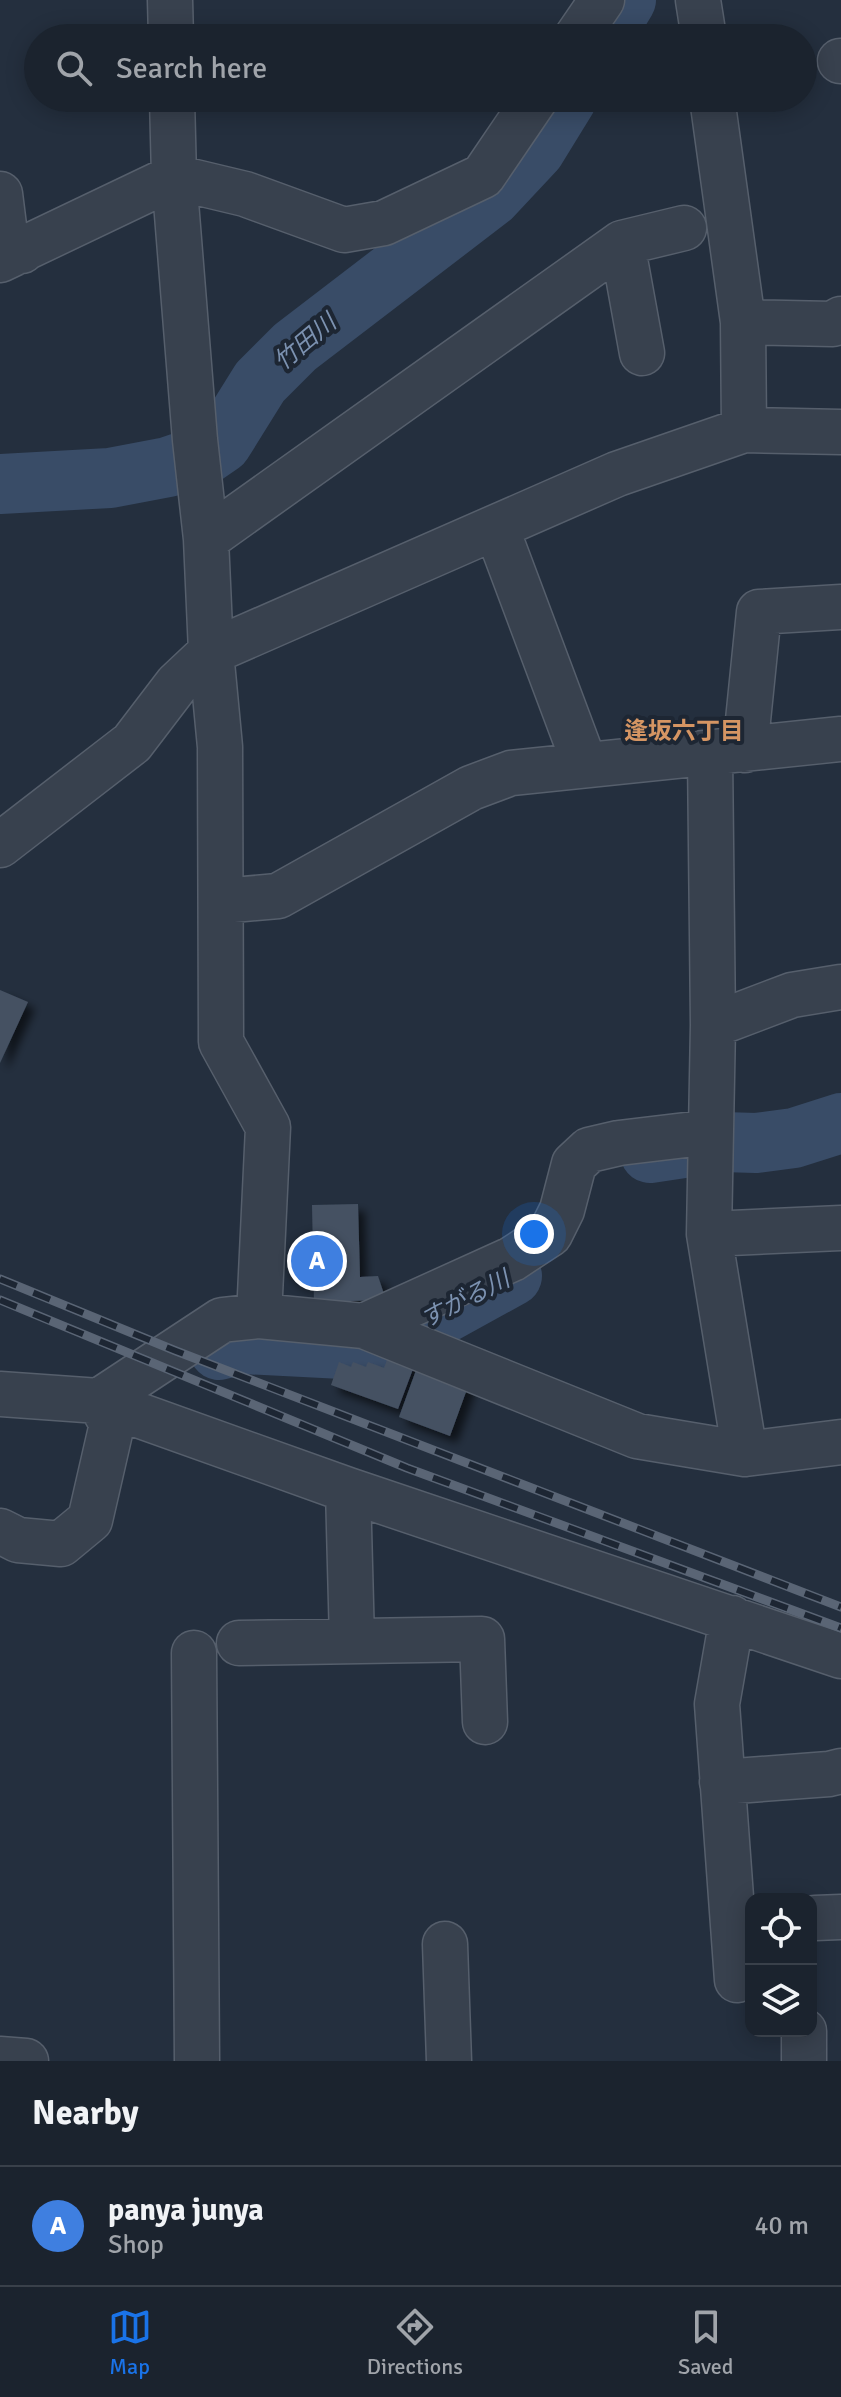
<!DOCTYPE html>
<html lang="en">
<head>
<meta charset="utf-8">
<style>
  body { margin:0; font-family:Signika,"Noto Sans JP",sans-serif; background:#242b36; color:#f1f3f6 }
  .controls { position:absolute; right:24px; bottom:24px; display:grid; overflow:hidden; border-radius:16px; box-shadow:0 4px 20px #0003 }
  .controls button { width:72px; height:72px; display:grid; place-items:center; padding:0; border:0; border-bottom:2px solid #39404a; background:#1b232e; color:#f1f3f6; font:40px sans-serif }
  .you { position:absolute; left:534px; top:1234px; width:28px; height:28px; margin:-20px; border:6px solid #fff; border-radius:50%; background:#1a73e8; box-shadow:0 0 0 12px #1a73e833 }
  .badge { display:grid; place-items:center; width:52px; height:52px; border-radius:50%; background:#1a73e8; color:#fff; font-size:26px; font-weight:700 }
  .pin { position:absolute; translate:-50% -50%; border:4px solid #fff; box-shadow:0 2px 8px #0006 }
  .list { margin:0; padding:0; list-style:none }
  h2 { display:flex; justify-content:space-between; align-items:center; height:104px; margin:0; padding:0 32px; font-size:34px }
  h2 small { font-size:26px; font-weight:400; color:#a0a4aa }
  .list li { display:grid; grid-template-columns:52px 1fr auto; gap:24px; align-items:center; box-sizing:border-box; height:120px; padding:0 32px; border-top:2px solid #39404a }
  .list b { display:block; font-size:30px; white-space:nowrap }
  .list p { margin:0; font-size:26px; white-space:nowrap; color:#a0a4aa }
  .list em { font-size:26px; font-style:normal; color:#a0a4aa }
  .icon { flex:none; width:44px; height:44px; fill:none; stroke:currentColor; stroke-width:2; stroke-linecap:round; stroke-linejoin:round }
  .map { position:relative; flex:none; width:841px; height:2061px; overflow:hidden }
  .search { position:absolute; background:#1b232e; box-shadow:0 4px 20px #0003; left:24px; right:24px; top:24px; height:88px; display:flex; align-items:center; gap:20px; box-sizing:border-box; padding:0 28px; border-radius:44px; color:#a0a4aa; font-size:30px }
  .sheet { height:224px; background:#1b232e }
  nav { display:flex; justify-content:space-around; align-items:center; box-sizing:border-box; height:112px; border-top:2px solid #39404a; background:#1b232e; font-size:22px; color:#a0a4aa }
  nav a { display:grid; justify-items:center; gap:4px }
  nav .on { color:#1a73e8 }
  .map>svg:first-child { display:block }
</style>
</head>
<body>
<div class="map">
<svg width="841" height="2061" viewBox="0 0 841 2061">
  <defs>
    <filter id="shadow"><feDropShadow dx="7" dy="7" stdDeviation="4" flood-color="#0009"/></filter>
  </defs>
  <rect width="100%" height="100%" fill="#242f3e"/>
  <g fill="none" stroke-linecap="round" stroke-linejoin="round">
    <!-- river -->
    <path stroke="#394c67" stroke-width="60" d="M603 38 626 0
      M0 484 110 478 168 467 206 454 222 443 260 382 295 347 491 197 535 150 567 98
      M650 1153 723 1142 756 1143 794 1138 841 1123
      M219 1350 243 1344 343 1349 375 1346 414 1330 512 1276"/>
  </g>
  <!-- building -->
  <path fill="#455162" filter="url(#shadow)" d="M0 990 28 1002 0 1063Z
    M358 1204 360 1277 378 1276 386 1300 314 1302 312 1205Z
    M390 1352 416 1361 398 1409 331 1385 339 1362 351 1367 353 1362 366 1367 368 1362 384 1368Z
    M419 1362 470 1381 450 1436 399 1417Z"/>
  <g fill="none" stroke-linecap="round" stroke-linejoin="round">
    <!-- minor casing -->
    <g stroke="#565f6c" stroke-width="47">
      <path id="minor" d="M170 0 171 38
        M698 0 704 38
        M576 38 602 0
        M840 61H841
        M172 98 174 177 195 440 206 539 211 652 220 747 221 1042 268 1127 259 1316
        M712 98 743 322 744 430
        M0 194 5 234 22 251
        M622 243 642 353
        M0 260 174 177 245 194 344 230 384 223 483 176 536 98
        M743 322 833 324 841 319
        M496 527 585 765
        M206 539 622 243 684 228
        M745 750 759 612 841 607
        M710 754 713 1025 709 1234 745 1454
        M0 845 132 743 177 684 211 652 617 474 744 430 841 432
        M222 901 278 896 471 788 511 773 841 739
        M713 1025 792 995 841 987
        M709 1234 841 1228
        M364 1326 512 1259 550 1234 562 1210 574 1164 589 1150 619 1143 711 1132
        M0 1394 99 1401 348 1490 841 1656
        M99 1401 222 1320 259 1316 364 1326 637 1436 745 1454 841 1442
        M348 1490 352 1641
        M0 1531 18 1540 61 1544 90 1520 112 1424 99 1401
        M732 1618 717 1704 737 1980
        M239 1643 482 1639 485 1722
        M194 1653 197 2061
        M722 1782 829 1774 841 1771
        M815 1918 841 1917
        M445 1944 449 2061
        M804 2031V2061
        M0 2059 26 2061"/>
    </g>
    <!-- minor -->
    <use href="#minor" stroke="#38414e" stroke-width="44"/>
    <!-- rail casing -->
    <g stroke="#5a6575" stroke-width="9">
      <path id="rail" d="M0 1279 176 1351 841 1607
        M0 1300 407 1468 841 1628"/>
    </g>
    <!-- rail -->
    <use href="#rail" stroke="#1d2633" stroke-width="6" stroke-dasharray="18" stroke-linecap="butt"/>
  </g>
  <g text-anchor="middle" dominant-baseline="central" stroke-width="8" stroke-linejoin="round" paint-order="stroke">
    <!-- water labels -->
    <g font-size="24" font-style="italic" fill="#7c92b1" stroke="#1d2633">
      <text transform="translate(305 342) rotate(-40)">竹田川</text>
      <text transform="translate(465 1299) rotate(-27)">すがる川</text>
    </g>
    <!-- neighbourhood labels -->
    <g font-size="24" font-weight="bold" fill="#d59563" stroke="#1d2633">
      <text x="684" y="731">逢坂六丁目</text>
    </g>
  </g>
</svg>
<div class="controls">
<button><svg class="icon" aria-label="locate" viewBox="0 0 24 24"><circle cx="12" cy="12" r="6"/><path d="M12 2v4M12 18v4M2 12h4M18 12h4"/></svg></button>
<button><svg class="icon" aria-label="layers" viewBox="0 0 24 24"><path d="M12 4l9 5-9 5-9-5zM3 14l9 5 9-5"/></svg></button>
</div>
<div class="you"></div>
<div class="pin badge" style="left:317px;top:1261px;background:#3f7fe0">A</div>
<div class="search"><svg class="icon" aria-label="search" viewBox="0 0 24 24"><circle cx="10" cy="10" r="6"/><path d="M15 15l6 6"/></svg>Search here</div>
</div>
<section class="sheet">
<h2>Nearby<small></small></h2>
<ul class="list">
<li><span class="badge" style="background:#3f7fe0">A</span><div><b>panya junya</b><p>Shop</p></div><em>40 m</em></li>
</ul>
</section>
<nav>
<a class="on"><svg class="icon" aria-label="map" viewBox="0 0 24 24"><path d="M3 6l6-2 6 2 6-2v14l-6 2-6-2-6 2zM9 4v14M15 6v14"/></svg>Map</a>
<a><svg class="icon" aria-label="directions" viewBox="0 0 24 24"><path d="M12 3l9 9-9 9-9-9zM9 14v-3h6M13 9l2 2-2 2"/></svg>Directions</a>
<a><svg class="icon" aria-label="saved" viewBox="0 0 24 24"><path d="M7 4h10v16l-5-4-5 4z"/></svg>Saved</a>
</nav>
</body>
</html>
